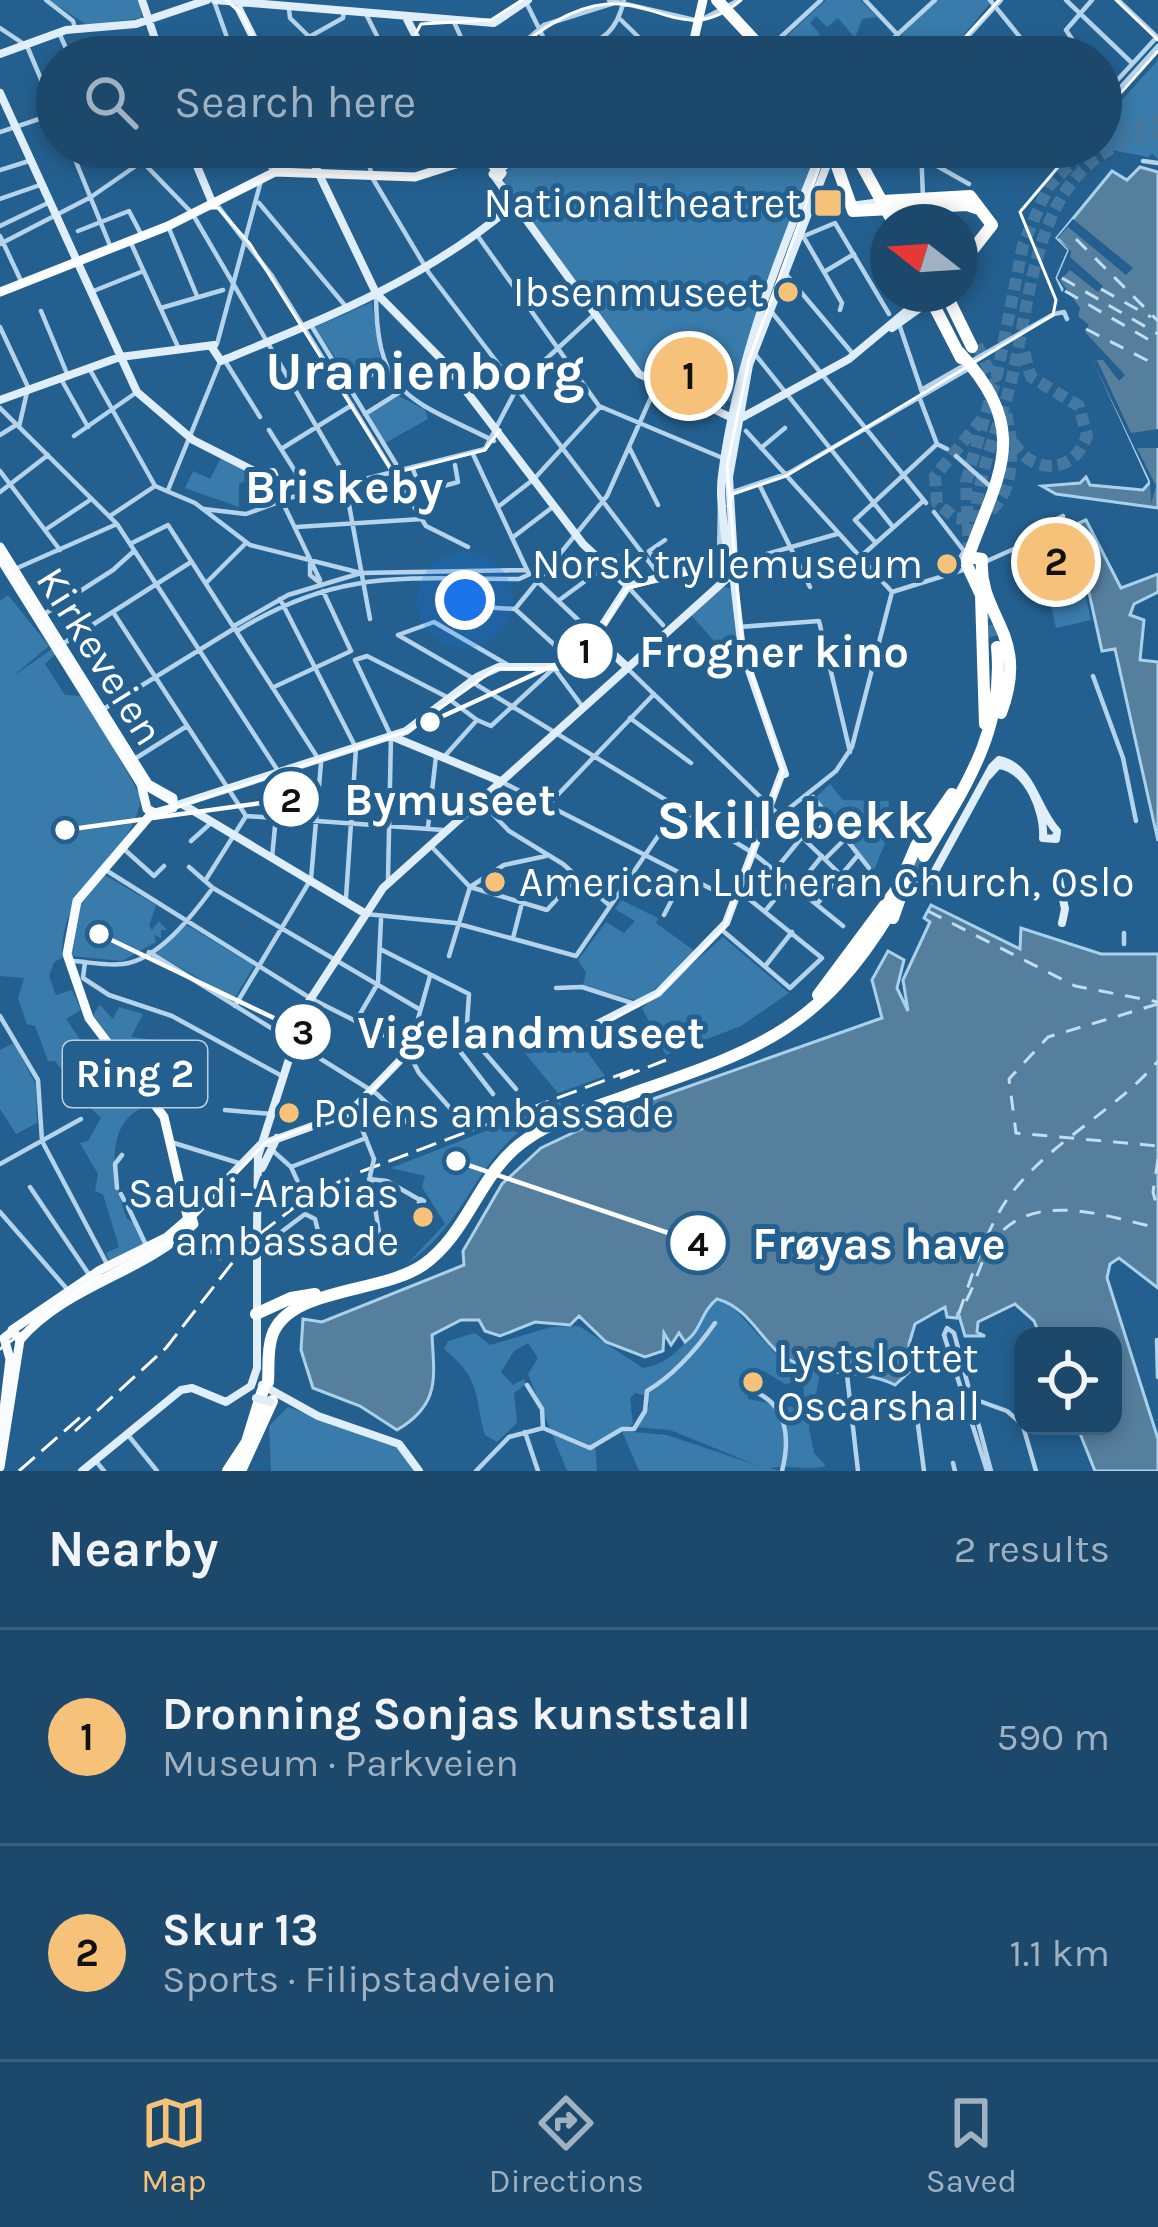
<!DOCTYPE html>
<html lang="en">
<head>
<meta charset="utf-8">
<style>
  body { margin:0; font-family:Karla,sans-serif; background:#285273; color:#f1f3f6 }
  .controls { position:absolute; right:36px; bottom:36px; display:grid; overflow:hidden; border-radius:24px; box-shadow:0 6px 18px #0003 }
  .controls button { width:108px; height:108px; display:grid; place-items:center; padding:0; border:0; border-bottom:3px solid #39607e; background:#1b486b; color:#f1f3f6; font:60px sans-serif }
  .compass { position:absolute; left:870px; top:204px; width:108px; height:108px; border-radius:50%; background:#1b486b; box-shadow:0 6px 18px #0003; rotate:287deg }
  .you { position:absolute; left:465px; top:600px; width:42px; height:42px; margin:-30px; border:9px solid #fff; border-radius:50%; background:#1a73e8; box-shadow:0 0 0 18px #1a73e833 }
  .badge { display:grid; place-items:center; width:78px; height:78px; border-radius:50%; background:#f6c178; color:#111; font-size:39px; font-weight:700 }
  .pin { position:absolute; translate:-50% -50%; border:6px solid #fff; box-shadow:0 3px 12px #0006 }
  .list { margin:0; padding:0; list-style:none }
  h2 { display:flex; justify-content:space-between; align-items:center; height:156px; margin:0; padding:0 48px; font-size:51px }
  h2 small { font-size:39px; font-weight:400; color:#a0b2c1 }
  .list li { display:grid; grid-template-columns:78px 1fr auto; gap:36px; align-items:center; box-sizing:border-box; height:216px; padding:0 48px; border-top:3px solid #39607e }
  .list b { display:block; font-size:45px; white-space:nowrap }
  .list p { margin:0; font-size:39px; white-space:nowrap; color:#a0b2c1 }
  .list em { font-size:39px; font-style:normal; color:#a0b2c1 }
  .icon { flex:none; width:66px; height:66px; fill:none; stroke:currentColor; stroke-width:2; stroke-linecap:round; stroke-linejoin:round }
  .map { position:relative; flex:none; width:1158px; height:1471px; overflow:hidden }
  .search { position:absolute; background:#1b486b; box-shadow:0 6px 18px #0003; left:36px; right:36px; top:36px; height:132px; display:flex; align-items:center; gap:30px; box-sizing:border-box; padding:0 42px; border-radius:66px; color:#a0b2c1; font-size:45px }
  .sheet { height:588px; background:#1b486b }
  nav { display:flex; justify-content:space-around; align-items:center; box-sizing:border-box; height:168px; border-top:3px solid #39607e; background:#1b486b; font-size:33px; color:#a0b2c1 }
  nav a { display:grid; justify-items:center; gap:6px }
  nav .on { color:#f6c178 }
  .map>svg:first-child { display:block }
</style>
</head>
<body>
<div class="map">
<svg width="1158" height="1471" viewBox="0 0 1158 1471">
  <rect width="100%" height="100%" fill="#24608f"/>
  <!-- green -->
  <path fill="#397bab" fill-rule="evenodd" d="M49 0H139L142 18 87 25Z
    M826 0H860L877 17 862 19 855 38 838 18 827 27 816 16 810 23 820 34 811 43 824 57H784L794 45 787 36Z
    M938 0H998L992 1 946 57H878L897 40 905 45 902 34Z
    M1158 60V159L1152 153 1148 157 1111 150 1101 137V123Z
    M542 147H819L744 351 732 402 726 401 725 408 642 372 504 184 505 172Z
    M372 302 381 365 351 382 315 327Z
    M399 396 425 410 428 419 385 443 367 415Z
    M221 458 255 476 239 484V507L185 488 193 471 210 479Z
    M1070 577 1072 582 1082 580 1091 620 1056 628 1046 582Z
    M723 586 731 589 742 657 732 661 691 615Z
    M8 595 49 646 12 677 52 649 55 655 45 664 65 695 84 696 141 797C133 861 61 875 62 958L54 962 49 976 56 995 72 990 81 1010 66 1019 88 1051 83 1056 95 1085 120 1080 140 1109C101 1129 116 1189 127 1219L137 1224 147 1243 109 1261 106 1253 119 1247 103 1194 95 1191 98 1174 80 1143 88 1141 101 1118 67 1086 70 1080 55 1061H48L35 1026 27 1024 18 998 24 978 0 976V601Z
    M830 784 843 800 889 801 886 841 874 870 815 798Z
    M103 874 156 905 149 926 152 930 159 921 167 930H161V938L154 935 156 942 122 961 71 956 78 905Z
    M621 900 658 918 656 923 696 952 641 1002 583 985 586 973 578 960 606 922 624 933 635 921 615 909Z
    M187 925 254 966 234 999 155 953Z
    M723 937 789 993 741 1026 666 1055 642 1008Z
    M100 1005 113 1019 119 1007 143 1014 131 1037 188 1044 170 1062 127 1059 93 1015Z
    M580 1042 605 1076 558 1093 523 1051Z
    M14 1043 36 1085 37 1123 16 1134 0 1109V1050Z
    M560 1102 562 1106C473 1144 477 1215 408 1263L445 1224 422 1187 425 1176 391 1168Z
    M713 1301 729 1303 776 1354 820 1373 809 1428 814 1453 826 1466C805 1471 790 1464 769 1468L780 1471H639L622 1431 667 1435 759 1466 670 1430 636 1427 649 1406 647 1396 635 1393 630 1398 633 1424 595 1445 597 1471H567L528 1374 538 1358 528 1343 514 1351 501 1372 513 1385 524 1379 526 1384 514 1393 517 1423 497 1442 485 1435C474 1394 481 1379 444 1349L448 1341 475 1333 490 1345 551 1327 579 1326 643 1368C681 1362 694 1328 713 1301ZM764 1371 785 1384 804 1380 803 1409 748 1399 747 1377Z
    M288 1407 389 1443 401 1449 416 1471H271L269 1426Z"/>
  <!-- water -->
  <path fill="#567f9d" stroke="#a9d1ec" stroke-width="3" d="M1140 167 1158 172V508L1056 494 1042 486 1080 483 1086 477 1090 485 1143 490 1150 482 1057 278 1069 250 1057 238 1112 171 1127 180Z
    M1086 520 1121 588 1158 574V592L1134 604 1130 615 1144 620 1140 660 1158 662V841L1115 649 1102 651 1074 525Z
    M931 905 1020 949 1021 928 1101 954H1158V1288L1119 1258 1110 1264 1107 1278 1158 1439V1471H1095L1077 1426H1113V1336H1040L1034 1321 1015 1304 978 1322 977 1332 985 1336H965L958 1312 957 1318 947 1317 945 1307 915 1324 909 1344 910 1371 895 1385C865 1370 831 1376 794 1362 763 1350 754 1309 717 1299 701 1311 702 1330 685 1342L679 1333 671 1345 664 1333 663 1351 645 1357 606 1342 579 1316 570 1325 535 1322 500 1336 485 1331 479 1320H461L432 1335C434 1377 441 1404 397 1430L360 1406 313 1388 301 1350 303 1319 322 1322 464 1265 463 1251 502 1184 541 1148 619 1111 882 1018 872 980 888 951 904 960 897 988 908 1011 903 980 930 922 924 918Z"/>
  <!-- pier -->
  <path fill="#24608f" d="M1073 219 1133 268 1126 275 1068 227 1058 239 1071 250 1070 257 1103 286 1098 292 1070 270 1060 280 1080 308 1078 316 1089 325 1085 332 1125 375 1119 381 1103 360H1097L1131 433 1158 429V448H1137L1156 486 1151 504 1150 481 1061 294 1064 289 1057 278 1069 250 1057 238Z"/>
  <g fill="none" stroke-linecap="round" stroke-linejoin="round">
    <!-- ferry -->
    <path stroke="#c1def2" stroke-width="3" stroke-dasharray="15 12" stroke-linecap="butt" d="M1076 239 1158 321
      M1062 278 1158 334
      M1101 289 1151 317
      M1065 291 1158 345
      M1086 329 1158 366
      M928 911 1075 986 1158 1002
      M1158 1004 1048 1037 1009 1079 1016 1133 1158 1146
      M1158 1159 1153 1192 1158 1210
      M966 1301C975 1285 980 1264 989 1248 1026 1186 1104 1216 1158 1228
      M959 1313C972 1276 984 1234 1006 1201 1045 1144 1114 1113 1158 1061"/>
    <!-- highway-tunnel -->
    <path stroke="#4578a0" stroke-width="12" stroke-dasharray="12 6" stroke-linecap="butt" d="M1101 138 1158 118
      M977 345 995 383
      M982 419 935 476 937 503 955 518C1017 526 1018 449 1004 408
      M1013 442C1033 476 1074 474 1087 436L1079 406 1031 377 1023 348
      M975 540C972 486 996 437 1010 386 1035 288 1031 155 1158 133
      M969 554 966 482 997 375 1023 245 1048 187 1088 147
      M988 607 997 647
      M906 886 924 856"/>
    <!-- street -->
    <path stroke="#b5d4eb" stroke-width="4.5" d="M46 0 73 21 75 28
      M525 0 553 57
      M609 0 699 21 739 0
      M865 0 897 34
      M990 0 1036 57
      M1066 0 1132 63
      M1118 0 1157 37
      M214 1 234 57
      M289 9 290 18 330 57
      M366 14 382 46
      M621 20 659 57
      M454 22 470 57
      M0 28 27 46 57 117
      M60 35 70 57
      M605 38 611 57
      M966 38 987 57
      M770 47 821 0
      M289 57 309 37 343 18 344 10
      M507 57 544 25 614 3
      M558 57C596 40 614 42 624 0
      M873 57 935 0
      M949 57 1001 0
      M1084 57 1066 30 1092 0
      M1101 80 1111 87 1157 37
      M1101 109 1158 46
      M0 132 57 113
      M70 147 111 248
      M128 147 192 213 343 472 370 619
      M265 147 272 173
      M364 147 373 179 429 273 659 575
      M436 147 447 165
      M921 147 923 198
      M1048 147H1057
      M921 157 969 184
      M1143 161 1158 163
      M0 170 29 161
      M0 199 40 185
      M259 203 348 309
      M217 205 272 276 426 526 468 547
      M0 226 50 202
      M168 226 197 296
      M78 231 129 211 142 236
      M477 235 599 406 725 459
      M0 236 22 283
      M803 236 842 303 840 310
      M804 236 835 223 889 314
      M130 241 179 349
      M0 244 91 197 140 163
      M784 272 853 354
      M824 272 854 254
      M91 292 141 272
      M376 293C376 398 411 399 494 441
      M161 308 223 290
      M770 310 926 503
      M41 311 68 376
      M899 324 922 392
      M311 325 396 464
      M0 327 28 387
      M217 344 262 177
      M754 353 893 527
      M225 361 260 417
      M89 368 154 484
      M61 379 88 427
      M349 388 385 367
      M921 390 1054 314 1064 312 1067 319
      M920 399 937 444 947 449
      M0 408 117 524 280 774 272 858
      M365 414 400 392
      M19 427 27 392
      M269 430 307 490
      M746 431 892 592
      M0 435 16 425
      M74 436 137 392
      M629 447 658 505
      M761 448 785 428
      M281 449 352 405
      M472 452 528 572
      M956 456 991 487
      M412 467 422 492 458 482 455 465
      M0 471 60 550
      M759 484 810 587
      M168 490 220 362
      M0 492 48 455
      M730 493 789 473 968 369
      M285 499 485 449 519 384 595 314
      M282 501 320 580
      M498 507 534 479 600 407
      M204 509 246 514 279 502
      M934 512 964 551 955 567
      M110 516 155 486 195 503 250 545 361 573
      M296 527 422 519
      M45 530 90 500
      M1035 536V529L1063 516
      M512 538 554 506
      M876 543 855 520 937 444
      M130 544 168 525 321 763 311 879 235 1006
      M859 558 922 502
      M719 559 720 505
      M987 561 1063 527V516
      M735 563 837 534
      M310 564V575L320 583
      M15 569 117 524
      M665 576 649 551 665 540
      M536 580 593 634
      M454 581V597L480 607 515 609 571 660
      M206 583 246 543
      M630 589 663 625
      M892 592 966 569
      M280 599 356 748 346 898
      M558 601 618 557
      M515 609 607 496 657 384
      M113 612 246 816
      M46 613 113 570 134 551
      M234 626 288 595 361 573 526 570
      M739 627 819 621 850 752
      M237 631C339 568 405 579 519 579L530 574
      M398 635 434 622 508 665
      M398 635 474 679
      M61 645 191 562
      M629 670 841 875
      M1093 676 1123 758 1136 821
      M472 682 753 853 843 926
      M274 687 351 651 323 591
      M102 710 235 628
      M630 718 691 763
      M477 720 491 726 554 668 582 706
      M133 760 187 726
      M500 781 735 901
      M813 797 869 868
      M479 800 509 831 563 864 609 905
      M548 805 654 694
      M782 814 836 771 852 747 892 592
      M246 816 443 830
      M428 827 436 756
      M191 841 212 822
      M807 842 828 820
      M430 845 470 887 547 910 577 877
      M125 850 154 876 164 866
      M825 859 845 839
      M189 867 213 888 419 1009
      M104 869 310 998 405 1046 419 1073 458 1117
      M775 870 802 837
      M388 879 391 736 355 660 367 656 445 696 477 720 443 758
      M205 881 246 816
      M797 887 822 856
      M817 904 858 855
      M766 910 789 882
      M366 914 455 923 576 956 678 807
      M664 915 683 878
      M722 930 790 988 822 958 739 891
      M513 938 522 903
      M1124 944V933
      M380 949 469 994 466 1038
      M149 952 377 1094 412 1127
      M449 956 470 887 504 865 546 856
      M73 961C89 962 107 966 123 964 158 960 192 916 212 889
      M85 962 83 978 109 995 172 1016 282 1076
      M766 965 792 932
      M556 988 582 987 638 1005
      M0 1016 38 1080 42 1141 107 1264
      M356 1021 378 983 381 919
      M472 1038 516 1089
      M452 1041 493 1094
      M409 1051 430 976
      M354 1109 374 1159
      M225 1110 272 1114
      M174 1143 242 1164
      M272 1150 291 1167 303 1193
      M0 1164 81 1119
      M291 1167 366 1138
      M370 1176 382 1251
      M369 1179 387 1181 420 1200
      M30 1187 90 1276
      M117 1188 115 1164 122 1155
      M121 1194 124 1200
      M421 1199 424 1201 422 1204 419 1202Z
      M128 1207 146 1245
      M0 1212 67 1289
      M185 1233 220 1258
      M257 1240 272 1239 305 1214 315 1219 321 1243
      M1157 1340 1158 1377
      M1017 1368 1023 1389
      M847 1375 858 1471
      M527 1385 542 1409 543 1428
      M755 1392C788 1405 790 1440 782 1471
      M971 1398 1007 1411 1023 1425
      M915 1402 924 1471
      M1019 1419 1023 1401
      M1023 1426 1036 1471
      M525 1432 538 1471
      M128 1435 157 1471
      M95 1460 104 1471
      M953 1463 955 1471
      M476 1471 509 1437 543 1428 590 1448 622 1429H634L645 1411 647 1391C674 1375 696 1350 715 1323
      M987 1471 944 1335 947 1328 954 1333 991 1471"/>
    <!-- secondary -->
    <path stroke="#e0eef9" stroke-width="8" d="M142 0 161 57
      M215 0 494 23 528 0
      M237 5 263 57
      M406 17 426 57
      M0 54 66 30 136 24 207 0
      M0 93 137 392 193 440 260 474 273 472 285 499 279 502 266 476
      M189 147 212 202
      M306 147 376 293 444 362 583 544 628 586
      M495 177 639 374 730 417
      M850 206 881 202
      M892 328 924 305
      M211 346 221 361C324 319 429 278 514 204
      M0 400 120 357 214 345
      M741 418 849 359 927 294
      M726 559C727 531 718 503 722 475 736 363 780 253 823 147
      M734 561 729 477 749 365 832 152
      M733 573 742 650 785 774
      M595 637 626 666
      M391 736 500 781
      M182 804 366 914
      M174 806 406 731 477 677 499 667H562L593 640 628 586 726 559 735 563 733 573 383 888 306 1006 258 1156 257 1231
      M1058 874 1065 909 1062 923
      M913 889 929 882 992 767 999 760C1033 767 1036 810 1057 831L1056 839 1043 838C1045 812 1028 768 998 765L988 776
      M262 1168 277 1138
      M193 1214 260 1145 349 1113 409 1051 481 1037 558 1044 658 993 726 923 783 770
      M262 1385 318 1416 399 1444 419 1471
      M82 1471 181 1390 192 1388 226 1402 251 1386 257 1368V1244"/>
    <!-- primary -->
    <path stroke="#f9fcff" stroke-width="9" d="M690 57 703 0
      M465 158 475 148 496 169
      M497 169 502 173 499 177 493 174Z
      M498 169 536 147
      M0 292 168 226 275 172 415 177 481 156
      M0 547 148 784 173 798V808L155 813 147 809 141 784 0 558
      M152 813 77 901 67 954 89 1018 164 1117 188 1220
      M12 1330 100 1270 167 1237 189 1218
      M20 1340C67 1285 144 1274 194 1224L189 1208
      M0 1444 10 1359 4 1338 13 1331 20 1340 0 1467"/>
    <!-- highway -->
    <path stroke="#fff" stroke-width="12" d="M717 0 770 57
      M852 147 893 222
      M832 152 853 211 967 205 979 209
      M883 201 970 196 992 225
      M960 266 992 225
      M928 294 961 358
      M946 294 972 347
      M959 352C1035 434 996 476 966 563L981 595 985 724
      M968 557 982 559C978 618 1031 633 1001 713
      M924 856C965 787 1005 730 997 647
      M893 918 900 898 914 886 905 877
      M818 995 899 886 916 846 952 794
      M256 1314 291 1298 315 1294
      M268 1382C269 1367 267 1350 272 1336 288 1287 381 1294 423 1265 470 1232 479 1171 527 1139 557 1118 593 1108 628 1095 753 1051 817 1033 890 913
      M228 1471 247 1442 263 1390
      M240 1471 272 1401"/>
    <!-- tram -->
    <path stroke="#fff" stroke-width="3" d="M226 0 242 14 262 57
      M1116 0 1158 40
      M425 57 415 35 421 24 491 20 522 0
      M509 57C535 33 569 7 607 4 660 0 688 45 741 0
      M947 57 999 0
      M1101 115 1158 51
      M205 208H218L250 244 390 468 402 471 485 450 500 430
      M0 293 168 227 274 174 416 178 467 157 474 147
      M728 506 733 494 786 476 1053 315 1056 300 1020 212 1075 147
      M0 555 146 789 177 807 408 731 495 669 562 668 594 641 627 588 724 566 731 552
      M0 1349 92 1281 174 1239 265 1143 354 1110 408 1052 480 1038 537 1047 573 1041 657 995 724 928 783 771 742 644 727 466 749 360 821 163 834 147"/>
    <!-- rail -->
    <path stroke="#fff" stroke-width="3" stroke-dasharray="21 9" stroke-linecap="butt" d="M620 1078 666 1060
      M75 1431 166 1348 247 1244 301 1202 352 1175 635 1069
      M19 1471 85 1413"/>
    <!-- street-bridge -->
    <path stroke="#b5d4eb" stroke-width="4.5" d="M370 1176 374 1159"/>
    <!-- secondary-bridge -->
    <path stroke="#e0eef9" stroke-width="8" d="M924 305 935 294
      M257 1244V1231
      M256 1398 270 1402"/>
  </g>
  <!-- markers -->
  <g fill="#f6c178" stroke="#24608f" stroke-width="4.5">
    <rect x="813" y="188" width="30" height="30" rx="6"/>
    <circle cx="788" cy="292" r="12"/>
    <circle cx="947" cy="564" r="12"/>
    <circle cx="495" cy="882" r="12"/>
    <circle cx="289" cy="1113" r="12"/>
    <circle cx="423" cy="1217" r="12"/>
    <circle cx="753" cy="1382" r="12"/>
  </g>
  <g text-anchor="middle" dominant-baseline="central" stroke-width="10" stroke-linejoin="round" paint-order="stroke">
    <!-- shield labels -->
    <rect fill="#24608f" stroke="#bdcfdd" stroke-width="3" x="63" y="1041" width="144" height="66" rx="9"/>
    <g font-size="39" font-weight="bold" fill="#fff">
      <text x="135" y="1074">Ring 2</text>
    </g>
    <!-- poi labels -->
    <g font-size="42" fill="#fff" stroke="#24608f" text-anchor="end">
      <text x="801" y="203">Nationaltheatret</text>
      <text x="764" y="292">Ibsenmuseet</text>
      <text x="923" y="564">Norsk tryllemuseum</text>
      <text x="519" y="882" text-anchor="start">American Lutheran Church, Oslo</text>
      <text x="313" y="1113" text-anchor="start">Polens ambassade</text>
      <text x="399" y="1193">Saudi-Arabias<tspan x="399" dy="48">ambassade</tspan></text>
      <text x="777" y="1358" text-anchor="start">Lystslottet<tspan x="777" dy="48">Oscarshall</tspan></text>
    </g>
    <!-- street labels -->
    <g font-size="42" fill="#fff" stroke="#24608f">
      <text transform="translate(100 656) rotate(58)">Kirkeveien</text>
    </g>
    <!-- quarter labels -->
    <g font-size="48" font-weight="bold" fill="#fff" stroke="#24608f">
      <text x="344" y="487">Briskeby</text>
    </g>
    <!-- district labels -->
    <g font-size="54" font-weight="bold" fill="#fff" stroke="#24608f">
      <text x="425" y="371">Uranienborg</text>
      <text x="792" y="820">Skillebekk</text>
    </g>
  </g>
  <!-- callouts -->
  <path fill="none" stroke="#fff" stroke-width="4.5" d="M430 722L585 651M65 830L291 799M99 934L303 1032M456 1161L698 1243"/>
  <g fill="#fff" stroke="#24608f" stroke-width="4.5">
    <circle cx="430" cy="722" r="12"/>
    <circle cx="65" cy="830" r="12"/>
    <circle cx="99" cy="934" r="12"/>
    <circle cx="456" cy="1161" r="12"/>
    <circle cx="585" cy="651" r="30"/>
    <circle cx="291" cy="799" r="30"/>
    <circle cx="303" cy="1032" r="30"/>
    <circle cx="698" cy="1243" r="30"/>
  </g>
  <g font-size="36" text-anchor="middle" font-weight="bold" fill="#111">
    <text x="585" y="663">1</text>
    <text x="291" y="812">2</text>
    <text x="303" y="1044">3</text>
    <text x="698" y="1256">4</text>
  </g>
  <g font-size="45" text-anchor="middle" font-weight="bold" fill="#fff" stroke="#24608f" stroke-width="10" stroke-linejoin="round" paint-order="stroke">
    <text x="774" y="667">Frogner kino</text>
    <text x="450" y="815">Bymuseet</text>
    <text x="531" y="1048">Vigelandmuseet</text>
    <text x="879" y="1259">Frøyas have</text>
  </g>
</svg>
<div class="controls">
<button><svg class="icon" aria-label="locate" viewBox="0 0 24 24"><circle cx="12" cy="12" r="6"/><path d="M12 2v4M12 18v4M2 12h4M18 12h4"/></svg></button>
</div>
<svg class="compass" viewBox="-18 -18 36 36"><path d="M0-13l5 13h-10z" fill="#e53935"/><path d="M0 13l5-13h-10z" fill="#a0b2c1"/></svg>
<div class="you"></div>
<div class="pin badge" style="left:689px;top:376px">1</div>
<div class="pin badge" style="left:1056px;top:562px">2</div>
<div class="search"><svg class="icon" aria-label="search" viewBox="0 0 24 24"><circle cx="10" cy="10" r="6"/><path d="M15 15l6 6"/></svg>Search here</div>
</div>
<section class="sheet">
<h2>Nearby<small>2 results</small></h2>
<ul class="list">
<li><span class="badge">1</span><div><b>Dronning Sonjas kunststall</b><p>Museum · Parkveien</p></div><em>590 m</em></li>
<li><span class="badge">2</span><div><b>Skur 13</b><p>Sports · Filipstadveien</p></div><em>1.1 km</em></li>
</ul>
</section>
<nav>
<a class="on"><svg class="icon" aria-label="map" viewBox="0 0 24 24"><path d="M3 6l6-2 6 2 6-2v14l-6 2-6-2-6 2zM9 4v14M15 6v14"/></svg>Map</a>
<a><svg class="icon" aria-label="directions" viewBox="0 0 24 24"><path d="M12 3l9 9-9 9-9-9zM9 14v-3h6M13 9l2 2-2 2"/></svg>Directions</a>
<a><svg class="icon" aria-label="saved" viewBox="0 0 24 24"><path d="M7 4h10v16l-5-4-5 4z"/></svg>Saved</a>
</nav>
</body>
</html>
